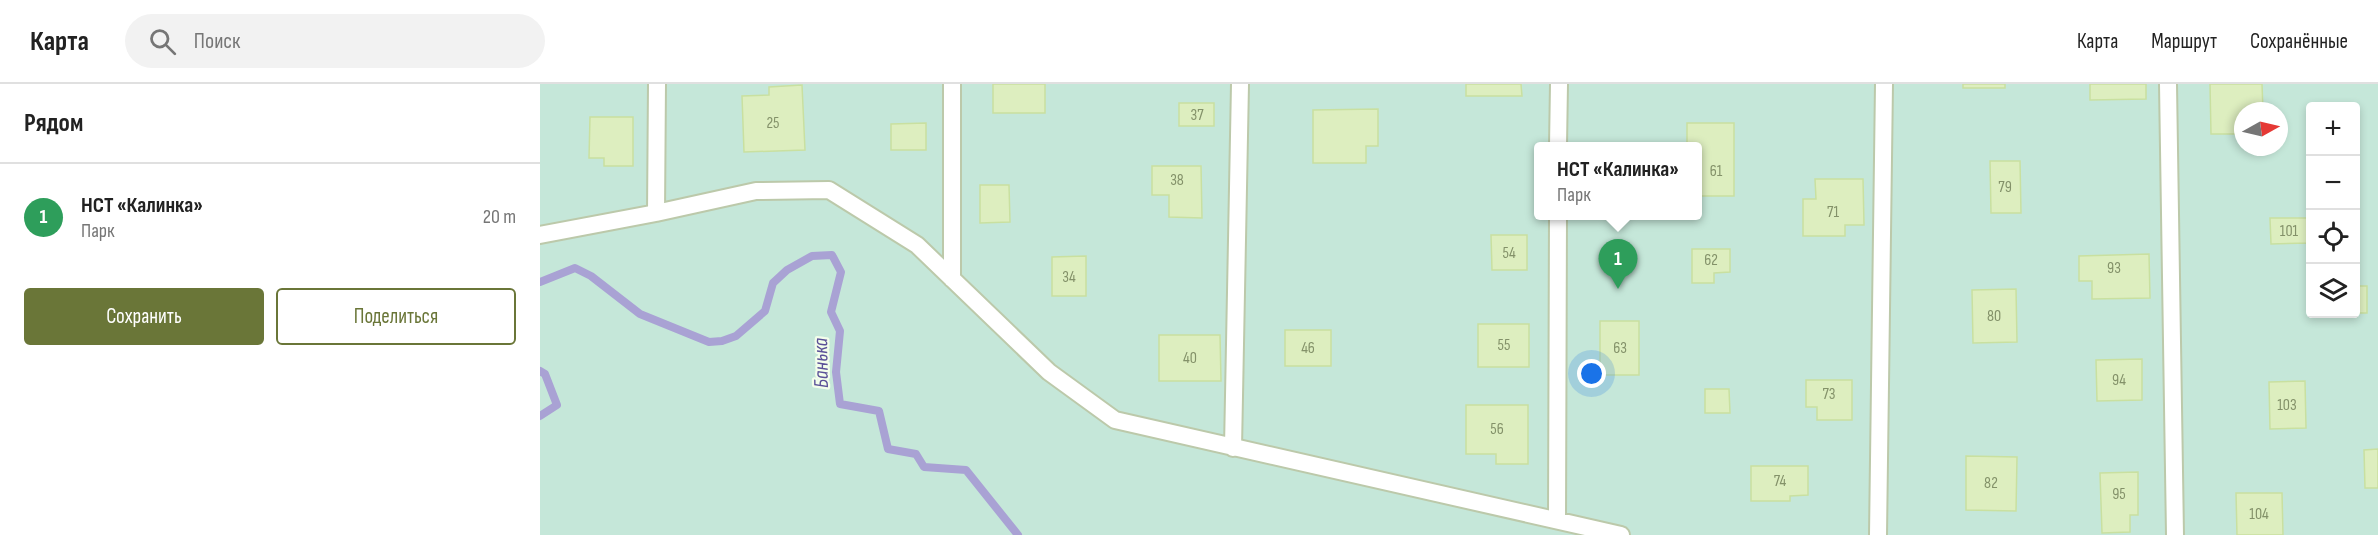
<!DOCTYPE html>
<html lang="ru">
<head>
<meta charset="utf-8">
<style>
  body { margin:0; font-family:"Sofia Sans Condensed",sans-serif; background:#f2f2f2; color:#222 }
  .controls { position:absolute; right:18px; top:18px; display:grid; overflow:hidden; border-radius:6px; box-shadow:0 3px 9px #0003 }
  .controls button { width:54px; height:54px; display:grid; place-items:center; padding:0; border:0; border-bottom:2px solid #e0e0e0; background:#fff; color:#222; font:30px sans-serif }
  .compass { position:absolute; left:1694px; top:18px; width:54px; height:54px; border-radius:50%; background:#fff; box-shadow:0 3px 9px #0003; rotate:82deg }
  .you { position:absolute; left:1052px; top:290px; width:21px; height:21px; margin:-15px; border:4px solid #fff; border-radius:50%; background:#1a73e8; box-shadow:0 0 0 9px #1a73e833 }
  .badge { display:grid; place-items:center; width:39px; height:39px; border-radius:50%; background:#6a7638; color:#fff; font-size:20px; font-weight:700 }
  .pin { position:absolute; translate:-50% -50px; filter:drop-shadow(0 2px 3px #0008) }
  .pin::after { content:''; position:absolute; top:32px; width:21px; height:18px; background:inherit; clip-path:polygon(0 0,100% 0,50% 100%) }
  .popup { position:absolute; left:994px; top:58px; width:168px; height:78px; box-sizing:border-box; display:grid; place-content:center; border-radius:6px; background:#fff; filter:drop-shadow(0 2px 4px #0005); font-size:20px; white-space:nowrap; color:#767676 }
  .popup b { font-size:22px; color:#222 }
  .popup::after { content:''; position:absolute; left:50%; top:100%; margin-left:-12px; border:12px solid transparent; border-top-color:#fff }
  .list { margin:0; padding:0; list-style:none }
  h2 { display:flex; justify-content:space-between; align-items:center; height:78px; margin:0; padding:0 24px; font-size:26px }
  h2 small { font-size:20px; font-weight:400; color:#767676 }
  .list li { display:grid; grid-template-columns:39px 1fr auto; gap:18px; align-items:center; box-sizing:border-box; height:108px; padding:0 24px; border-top:2px solid #e0e0e0 }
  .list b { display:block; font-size:22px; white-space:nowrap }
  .list p { margin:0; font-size:20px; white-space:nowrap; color:#767676 }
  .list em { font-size:20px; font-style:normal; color:#767676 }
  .actions { display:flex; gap:12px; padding:18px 24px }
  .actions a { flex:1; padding:14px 0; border:2px solid #6a7638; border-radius:6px; text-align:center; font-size:21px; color:#6a7638 }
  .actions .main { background:#6a7638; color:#fff }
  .icon { flex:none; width:33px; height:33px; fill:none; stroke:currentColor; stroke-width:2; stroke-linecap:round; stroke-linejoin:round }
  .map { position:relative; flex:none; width:1838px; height:451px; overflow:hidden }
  header { display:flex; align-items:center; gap:36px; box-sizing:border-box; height:84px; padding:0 30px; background:#fff; border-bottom:2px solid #e0e0e0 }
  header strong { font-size:28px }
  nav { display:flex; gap:33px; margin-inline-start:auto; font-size:21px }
  .search { width:420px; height:54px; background:#f2f2f2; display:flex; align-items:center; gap:15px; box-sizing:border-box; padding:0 21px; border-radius:33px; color:#767676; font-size:22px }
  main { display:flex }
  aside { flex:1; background:#fff }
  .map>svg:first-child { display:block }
</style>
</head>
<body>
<header>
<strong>Карта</strong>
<div class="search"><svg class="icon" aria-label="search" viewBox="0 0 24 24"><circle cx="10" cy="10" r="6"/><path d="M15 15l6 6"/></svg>Поиск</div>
<nav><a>Карта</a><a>Маршрут</a><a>Сохранённые</a></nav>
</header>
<main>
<aside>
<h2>Рядом<small></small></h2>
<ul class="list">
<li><span class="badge" style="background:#2e9e5b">1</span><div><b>НСТ «Калинка»</b><p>Парк</p></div><em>20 m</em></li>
</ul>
<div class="actions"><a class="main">Сохранить</a><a>Поделиться</a></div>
</aside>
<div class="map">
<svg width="1838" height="451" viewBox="0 0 1838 451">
  <rect width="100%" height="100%" fill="#eefbe5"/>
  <!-- green -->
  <path fill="#c5e7d9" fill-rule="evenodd" d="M0 0H1838V451H0ZM1770 22H1816V230H1770ZM1703 27H1739V63H1703ZM998 62H1158V132H998Z"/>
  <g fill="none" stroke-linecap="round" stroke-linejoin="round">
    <!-- stream -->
    <path stroke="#a9a2d4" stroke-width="8" d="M0 198 35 184 51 192 100 230 169 258 182 257 196 252 225 227 233 199 247 186 272 172 292 171 301 188 291 228 300 247 296 288 300 320 339 327 348 365 376 370 384 383 426 386 478 451
      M0 287 5 290 17 321 0 332"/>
  </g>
  <!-- building -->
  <path fill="#ddeebf" stroke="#c9e0a0" stroke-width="1.5" d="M453 0H505V29H453Z
    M926 0H981L982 12H926Z
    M1423 0H1465V4H1423Z
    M1550 0H1606V15L1550 16Z
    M1670 0H1722L1723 27H1703V50H1671Z
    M262 1 265 66 204 68 202 12 229 11V3Z
    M639 19H674V42H639Z
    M838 25V62H826V79H773V26Z
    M50 33H93V82H64V74H49Z
    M386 39V66H351V40Z
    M1147 39H1194V112H1158V62H1147Z
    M1450 77H1480L1481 129H1451Z
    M612 82H661L662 134 629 133V111H612Z
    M1275 95H1323L1324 141H1305V152H1263V115H1276Z
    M440 101H469L470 138 440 139Z
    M1730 134H1768L1769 159 1731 160Z
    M951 151H987V186H952Z
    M1152 165H1190V188L1174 189V199H1152Z
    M1609 170 1610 214 1552 215V197H1539V172Z
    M546 172V212H512V173Z
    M1816 202H1827V229H1816Z
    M1476 205 1477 258 1433 259 1432 206Z
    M1060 237H1099V291H1060Z
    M938 240H989V283H938Z
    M745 246H791V282H745Z
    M619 251H680L681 297H619Z
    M1602 275V316L1557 317 1556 276Z
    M1266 296H1312V336H1277V323H1266Z
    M1765 297 1766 344 1730 345 1729 298Z
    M1165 305H1189L1190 329H1165Z
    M926 321H988V380H956V370H926Z
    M1838 365V404H1825L1824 366Z
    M1426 372 1477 373 1476 427 1426 426Z
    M1211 382H1268V411L1250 412V417H1211Z
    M1598 388V431H1590V448L1562 449 1560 389Z
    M1696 409H1742L1743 451H1697Z"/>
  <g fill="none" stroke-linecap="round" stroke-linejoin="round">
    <!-- service casing -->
    <g stroke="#bcc9aa" stroke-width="20">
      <path id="service" d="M412 0V195
        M1628 0 1635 451
        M1018 62 1019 0
        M116 129 117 0
        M0 151 116 129 216 107 289 106 377 161 509 288 575 336 1081 451
        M693 364 700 0
        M1017 436 1018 132
        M1338 451 1344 0"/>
    </g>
    <!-- service -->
    <use href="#service" stroke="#fff" stroke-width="16"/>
  </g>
  <g text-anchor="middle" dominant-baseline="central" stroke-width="4.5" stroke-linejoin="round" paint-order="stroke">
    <!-- number labels -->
    <g font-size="16" fill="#839169">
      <text x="657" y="31">37</text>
      <text x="233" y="39">25</text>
      <text x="1176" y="87">61</text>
      <text x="637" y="96">38</text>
      <text x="1465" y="103">79</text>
      <text x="1293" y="128">71</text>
      <text x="1749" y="147">101</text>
      <text x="969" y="169">54</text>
      <text x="1171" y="176">62</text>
      <text x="1574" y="184">93</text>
      <text x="529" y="193">34</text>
      <text x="1454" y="232">80</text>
      <text x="964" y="261">55</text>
      <text x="768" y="264">46</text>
      <text x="1080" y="264">63</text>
      <text x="650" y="274">40</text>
      <text x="1579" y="296">94</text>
      <text x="1289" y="310">73</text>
      <text x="1747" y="321">103</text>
      <text x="957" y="345">56</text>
      <text x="1240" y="397">74</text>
      <text x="1451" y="399">82</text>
      <text x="1579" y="410">95</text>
      <text x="1719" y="430">104</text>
    </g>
    <!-- water labels -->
    <g font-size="21" font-style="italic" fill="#5b5198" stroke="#f3feeb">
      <text transform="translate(281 279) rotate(-91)">Банька</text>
    </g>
  </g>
</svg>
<div class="controls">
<button>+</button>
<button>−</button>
<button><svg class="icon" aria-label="locate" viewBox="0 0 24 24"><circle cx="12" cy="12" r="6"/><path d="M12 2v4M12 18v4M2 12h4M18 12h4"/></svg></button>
<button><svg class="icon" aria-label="layers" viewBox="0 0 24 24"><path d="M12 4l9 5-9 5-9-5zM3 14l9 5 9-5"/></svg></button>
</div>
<svg class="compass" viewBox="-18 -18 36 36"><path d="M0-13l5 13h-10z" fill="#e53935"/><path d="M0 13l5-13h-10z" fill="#767676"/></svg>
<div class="you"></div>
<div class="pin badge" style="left:1078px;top:205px;background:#2e9e5b">1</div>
<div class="popup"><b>НСТ «Калинка»</b>Парк</div>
</div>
</main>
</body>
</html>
